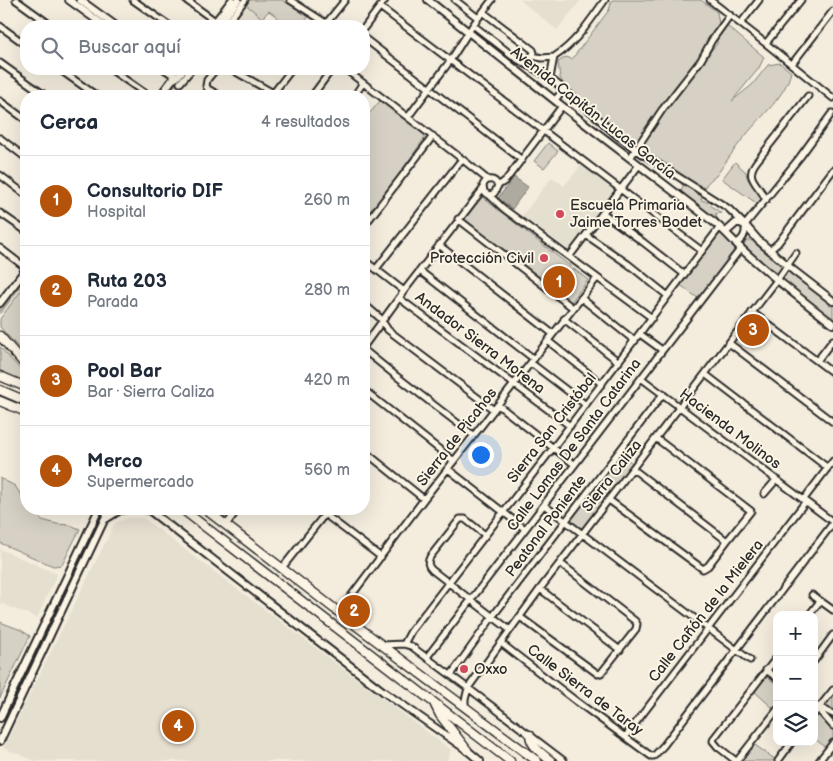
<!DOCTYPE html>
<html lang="es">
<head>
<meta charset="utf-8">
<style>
  body { margin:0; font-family:"Balsamiq Sans",sans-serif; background:#f6f6f7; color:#1f2937 }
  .controls { position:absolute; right:15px; bottom:15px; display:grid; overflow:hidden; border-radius:10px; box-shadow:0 5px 20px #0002 }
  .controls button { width:45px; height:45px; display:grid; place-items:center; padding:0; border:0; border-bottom:1px solid #e0e1e3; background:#fff; color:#1f2937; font:25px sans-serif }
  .you { position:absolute; left:480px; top:454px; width:18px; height:18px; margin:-12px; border:4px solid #fff; border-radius:50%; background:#1a73e8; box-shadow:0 0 0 8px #1a73e833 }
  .badge { display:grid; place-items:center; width:32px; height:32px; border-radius:50%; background:#b45309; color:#fff; font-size:16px; font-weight:700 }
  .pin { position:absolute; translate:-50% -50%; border:2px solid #fff; box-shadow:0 1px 5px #0006 }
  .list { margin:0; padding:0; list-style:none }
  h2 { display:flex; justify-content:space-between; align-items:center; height:65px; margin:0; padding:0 20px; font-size:21px }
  h2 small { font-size:16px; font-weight:400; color:#747a83 }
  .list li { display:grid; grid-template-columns:32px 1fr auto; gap:15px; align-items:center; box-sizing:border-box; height:90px; padding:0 20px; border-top:1px solid #e0e1e3 }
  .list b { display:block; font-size:19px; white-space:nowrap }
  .list p { margin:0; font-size:16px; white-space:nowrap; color:#747a83 }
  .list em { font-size:16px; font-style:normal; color:#747a83 }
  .icon { flex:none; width:28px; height:28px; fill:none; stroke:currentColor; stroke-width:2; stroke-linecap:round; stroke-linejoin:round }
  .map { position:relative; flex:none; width:833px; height:761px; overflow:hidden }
  .search { position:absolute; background:#fff; box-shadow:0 5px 20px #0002; left:20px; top:20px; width:350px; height:55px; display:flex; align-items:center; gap:12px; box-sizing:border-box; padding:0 18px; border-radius:20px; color:#747a83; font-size:19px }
  .panel { position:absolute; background:#fff; box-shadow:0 5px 20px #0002; left:20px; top:90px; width:350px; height:425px; border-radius:20px }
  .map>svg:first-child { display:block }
</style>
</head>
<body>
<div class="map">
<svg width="833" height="761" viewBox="0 0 833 761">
  <rect width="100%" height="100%" fill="#f4edde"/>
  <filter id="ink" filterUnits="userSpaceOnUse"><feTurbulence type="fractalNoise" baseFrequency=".02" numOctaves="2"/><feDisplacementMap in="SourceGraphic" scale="10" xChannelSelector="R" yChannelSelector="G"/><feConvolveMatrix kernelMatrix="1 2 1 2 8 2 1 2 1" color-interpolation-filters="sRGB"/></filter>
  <g filter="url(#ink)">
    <!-- built -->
    <path fill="#e5dfd0" d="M520 0H581L557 30Z
      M244 4 262 18 255 26H229V25Z
      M583 163 617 188 569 250 522 216 552 177 564 186Z
      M128 518H143L451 750 447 761H35L3 748 115 523Z
      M0 549 57 574 37 618 0 603Z"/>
    <!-- green -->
    <path fill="#d6d1c4" stroke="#807e78" d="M248 0H282L309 16 301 26H289L269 11 262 18 245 4Z
      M612 0H701L717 12 719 24 712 37V45L677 84 654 119 640 136 645 142 692 72 717 44V37L726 25 764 57 759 68 732 101 752 85 768 65 780 63 791 72C785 97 762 115 746 135 735 148 726 162 716 176 705 183 704 188 701 200L705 201 721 213 715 214 721 224 681 192 683 186 672 171 631 146 568 91 560 78 558 62 566 57 572 59 609 10Z
      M380 101 426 136 369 217 364 213V120Z
      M548 143 558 151 544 168 534 161Z
      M735 162 746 172C747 188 767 187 759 205L722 179Z
      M482 197 588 280 571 302 514 260 465 219Z
      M719 231 735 249 699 299 679 284Z
      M749 240 753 241 784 265 777 273 744 249 743 247 745 242Z
      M789 270 833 302V327L777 286Z
      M26 284V356L0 327V319Z
      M0 347 26 376V384L0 373Z
      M618 452 636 466 582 536 564 522Z
      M0 478 15 486 26 502V509H32L42 520 57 524 70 525 80 529 62 565 53 566 0 543Z
      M0 622 21 630 30 636 0 698Z
      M765 676 777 684V705L774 709 755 692Z
      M833 695V739L826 748 814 738V719Z
      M755 745 776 760 775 761H742Z"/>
    <!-- water -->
    <path fill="#afaaa0" stroke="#7a7771" d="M514 177 528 187 512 209 498 198Z"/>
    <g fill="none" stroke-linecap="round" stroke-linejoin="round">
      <!-- canal -->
      <path stroke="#afaaa0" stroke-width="5" d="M164 96 177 80 180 79
        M0 311 26 276"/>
      <!-- minor casing -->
      <g stroke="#2b2b2b" stroke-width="9">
        <path id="minor" d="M16 0 52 26
          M133 0 170 26
          M186 0 222 26
          M290 0 326 23
          M455 0 478 18
          M710 0 769 46 833 98
          M380 7 702 251
          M483 12 533 50 534 53 525 64
          M741 23 759 0
          M473 25 517 59 550 78 591 112 614 133 636 150 723 205 729 209 745 225
          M0 26 26 45
          M225 26 245 0
          M324 26 345 0
          M364 28 385 0
          M364 38 522 160
          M766 43 801 0
          M533 56 542 58 554 57
          M0 63 46 96
          M792 64 833 11
          M59 69 97 96
          M110 69 149 96
          M216 69 207 80 206 86 208 89 220 96
          M231 69 273 93
          M345 69 462 159 488 180C493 179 496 181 498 186
          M550 78 554 57C576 43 590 21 605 0
          M180 83 192 69
          M271 96 292 69
          M312 96 332 69
          M354 96 363 83
          M555 100 564 89
          M0 101 26 120
          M408 117 450 61 473 25 492 0
          M0 138 26 158
          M630 158 662 110 701 60 712 40 730 15
          M0 175 26 195
          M488 180 485 182 483 185 484 192 489 195 504 209 652 318
          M489 195C498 193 494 191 498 186 500 184 504 182 506 180L562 106
          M766 200C759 183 743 179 757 161L808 96
          M0 213 26 231
          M603 213 643 242 684 274
          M458 219 573 308
          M364 226 433 136
          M586 235 628 264 668 296
          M736 243C744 240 746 233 745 225L800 157 832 113
          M439 245 553 334
          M0 248 26 268
          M770 250 778 243 833 170
          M569 257 639 165
          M364 260 404 291
          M376 269 462 159
          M420 271 534 359
          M399 298 570 426
          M581 298 635 341
          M364 304 380 318 388 330 494 410
          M752 312 833 373
          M564 319 619 362
          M640 334 662 350
          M548 341 602 384
          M729 343 833 422
          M364 346 404 291 483 189
          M364 350 395 375 473 435
          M817 361 833 340
          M531 363 586 405
          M705 374 828 468
          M641 378 833 522
          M364 390 454 461
          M498 405 574 464
          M364 451 424 499
          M364 462 369 455
          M448 469 525 529
          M633 469 727 541
          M764 494 776 480
          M804 499 833 461
          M609 500 703 569 708 566 727 541 751 511 657 439
          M544 505 750 660
          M318 509 381 557
          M226 525 238 509
          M485 535 465 519H460L430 557C427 563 428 566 432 570L510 630
          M282 568 329 509
          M540 589 620 650
          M812 595 833 610
          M339 612 424 499 597 278
          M809 615 820 601
          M520 617 598 674 601 673 636 629 637 624 635 621 560 563
          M501 643 576 701 651 756H654L664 745 833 523
          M404 644 411 631 553 448 720 227
          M382 645 404 644 411 646 468 688 564 761
          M427 657 741 248
          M814 661 833 635
          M766 670 777 678
          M451 675 493 616 663 394
          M816 705 818 709 833 726
          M465 706V700L468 688 540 589 777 280 796 253
          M817 706 833 714
          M814 714 833 690
          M625 737 806 501
          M736 761 718 747 713 741 714 738 777 657
          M737 761 777 710
          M778 761 792 742
          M819 761 833 743"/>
      </g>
      <!-- tertiary casing -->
      <g stroke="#2b2b2b" stroke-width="10">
        <path id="tertiary" d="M69 0 105 26
          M80 0 116 26
          M428 0 562 106 715 223C726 232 735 243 746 253 774 278 803 301 833 324
          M212 26 232 0
          M218 26 238 0
          M165 69 177 77
          M160 96 172 80 177 77 184 69
          M726 232 736 223H740L745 225 758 240 794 271 833 301
          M0 303 26 269
          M144 509 149 510 384 692 467 750 480 761
          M104 520 120 510 126 509
          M0 718 99 509
          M0 741 106 516 107 513 106 509"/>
      </g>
      <!-- secondary casing -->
      <g stroke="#2b2b2b" stroke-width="11">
        <path id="secondary" d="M0 336 26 366"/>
      </g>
      <!-- primary casing -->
      <g stroke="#2b2b2b" stroke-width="11">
        <path id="primary" d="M0 376 26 387
          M0 390 26 401
          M0 401 26 412
          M182 509 510 761
          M205 509 358 627 537 761
          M435 705 440 715 467 750
          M530 735C531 747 543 754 551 761"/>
      </g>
      <!-- minor -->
      <use href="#minor" stroke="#fcf5e5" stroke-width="5"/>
      <!-- tertiary -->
      <use href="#tertiary" stroke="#fcf5e5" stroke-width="6"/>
      <!-- secondary -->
      <use href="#secondary" stroke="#fcf5e5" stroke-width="8"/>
      <!-- primary -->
      <use href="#primary" stroke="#fcf5e5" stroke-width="8"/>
    </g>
  </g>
  <!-- markers -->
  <g fill="#d1495b" stroke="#fcf5e5" stroke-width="2">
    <circle cx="560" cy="214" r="5"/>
    <circle cx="544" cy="258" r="5"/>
    <circle cx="464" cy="669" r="5"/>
  </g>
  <g text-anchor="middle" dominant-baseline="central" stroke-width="4" stroke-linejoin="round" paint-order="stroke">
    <!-- street labels -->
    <g font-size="15" fill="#2b2b2b" stroke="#fcf5e5">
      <text transform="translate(593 113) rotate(38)">Avenida Capitán Lucas García</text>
      <text transform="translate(480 343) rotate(37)">Andador Sierra Morena</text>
      <text transform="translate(552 428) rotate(-52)">Sierra San Cristóbal</text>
      <text transform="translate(730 429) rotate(37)">Hacienda Molinos</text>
      <text transform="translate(457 437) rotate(-52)">Sierra de Picahos</text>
      <text transform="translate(574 445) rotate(-53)">Calle Lomas De Santa Catarina</text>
      <text transform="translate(612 476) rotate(-52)">Sierra Caliza</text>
      <text transform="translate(546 526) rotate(-53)">Peatonal Poniente</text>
      <text transform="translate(706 611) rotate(-52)">Calle Cañón de la Mielera</text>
      <text transform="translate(585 690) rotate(37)">Calle Sierra de Taray</text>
    </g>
    <!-- poi labels -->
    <g font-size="15" fill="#2b2b2b" stroke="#fcf5e5" text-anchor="start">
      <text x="570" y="205">Escuela Primaria<tspan x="570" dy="17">Jaime Torres Bodet</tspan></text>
      <text x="534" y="258" text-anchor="end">Protección Civil</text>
      <text x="474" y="669">Oxxo</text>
    </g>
  </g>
</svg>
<div class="controls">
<button>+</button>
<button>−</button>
<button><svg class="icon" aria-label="layers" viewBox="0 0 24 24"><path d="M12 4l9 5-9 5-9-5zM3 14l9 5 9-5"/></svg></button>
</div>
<div class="you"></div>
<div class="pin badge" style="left:559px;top:282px">1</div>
<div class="pin badge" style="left:354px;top:611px">2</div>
<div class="pin badge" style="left:753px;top:330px">3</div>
<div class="pin badge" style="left:178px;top:726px">4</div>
<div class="search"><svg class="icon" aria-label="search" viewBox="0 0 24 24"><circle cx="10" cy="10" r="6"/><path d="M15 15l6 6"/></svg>Buscar aquí</div>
<section class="panel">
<h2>Cerca<small>4 resultados</small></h2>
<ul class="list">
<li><span class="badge">1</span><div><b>Consultorio DIF</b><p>Hospital</p></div><em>260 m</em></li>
<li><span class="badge">2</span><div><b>Ruta 203</b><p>Parada</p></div><em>280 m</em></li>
<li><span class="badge">3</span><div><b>Pool Bar</b><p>Bar · Sierra Caliza</p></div><em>420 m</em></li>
<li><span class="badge">4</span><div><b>Merco</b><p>Supermercado</p></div><em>560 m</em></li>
</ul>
</section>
</div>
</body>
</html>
